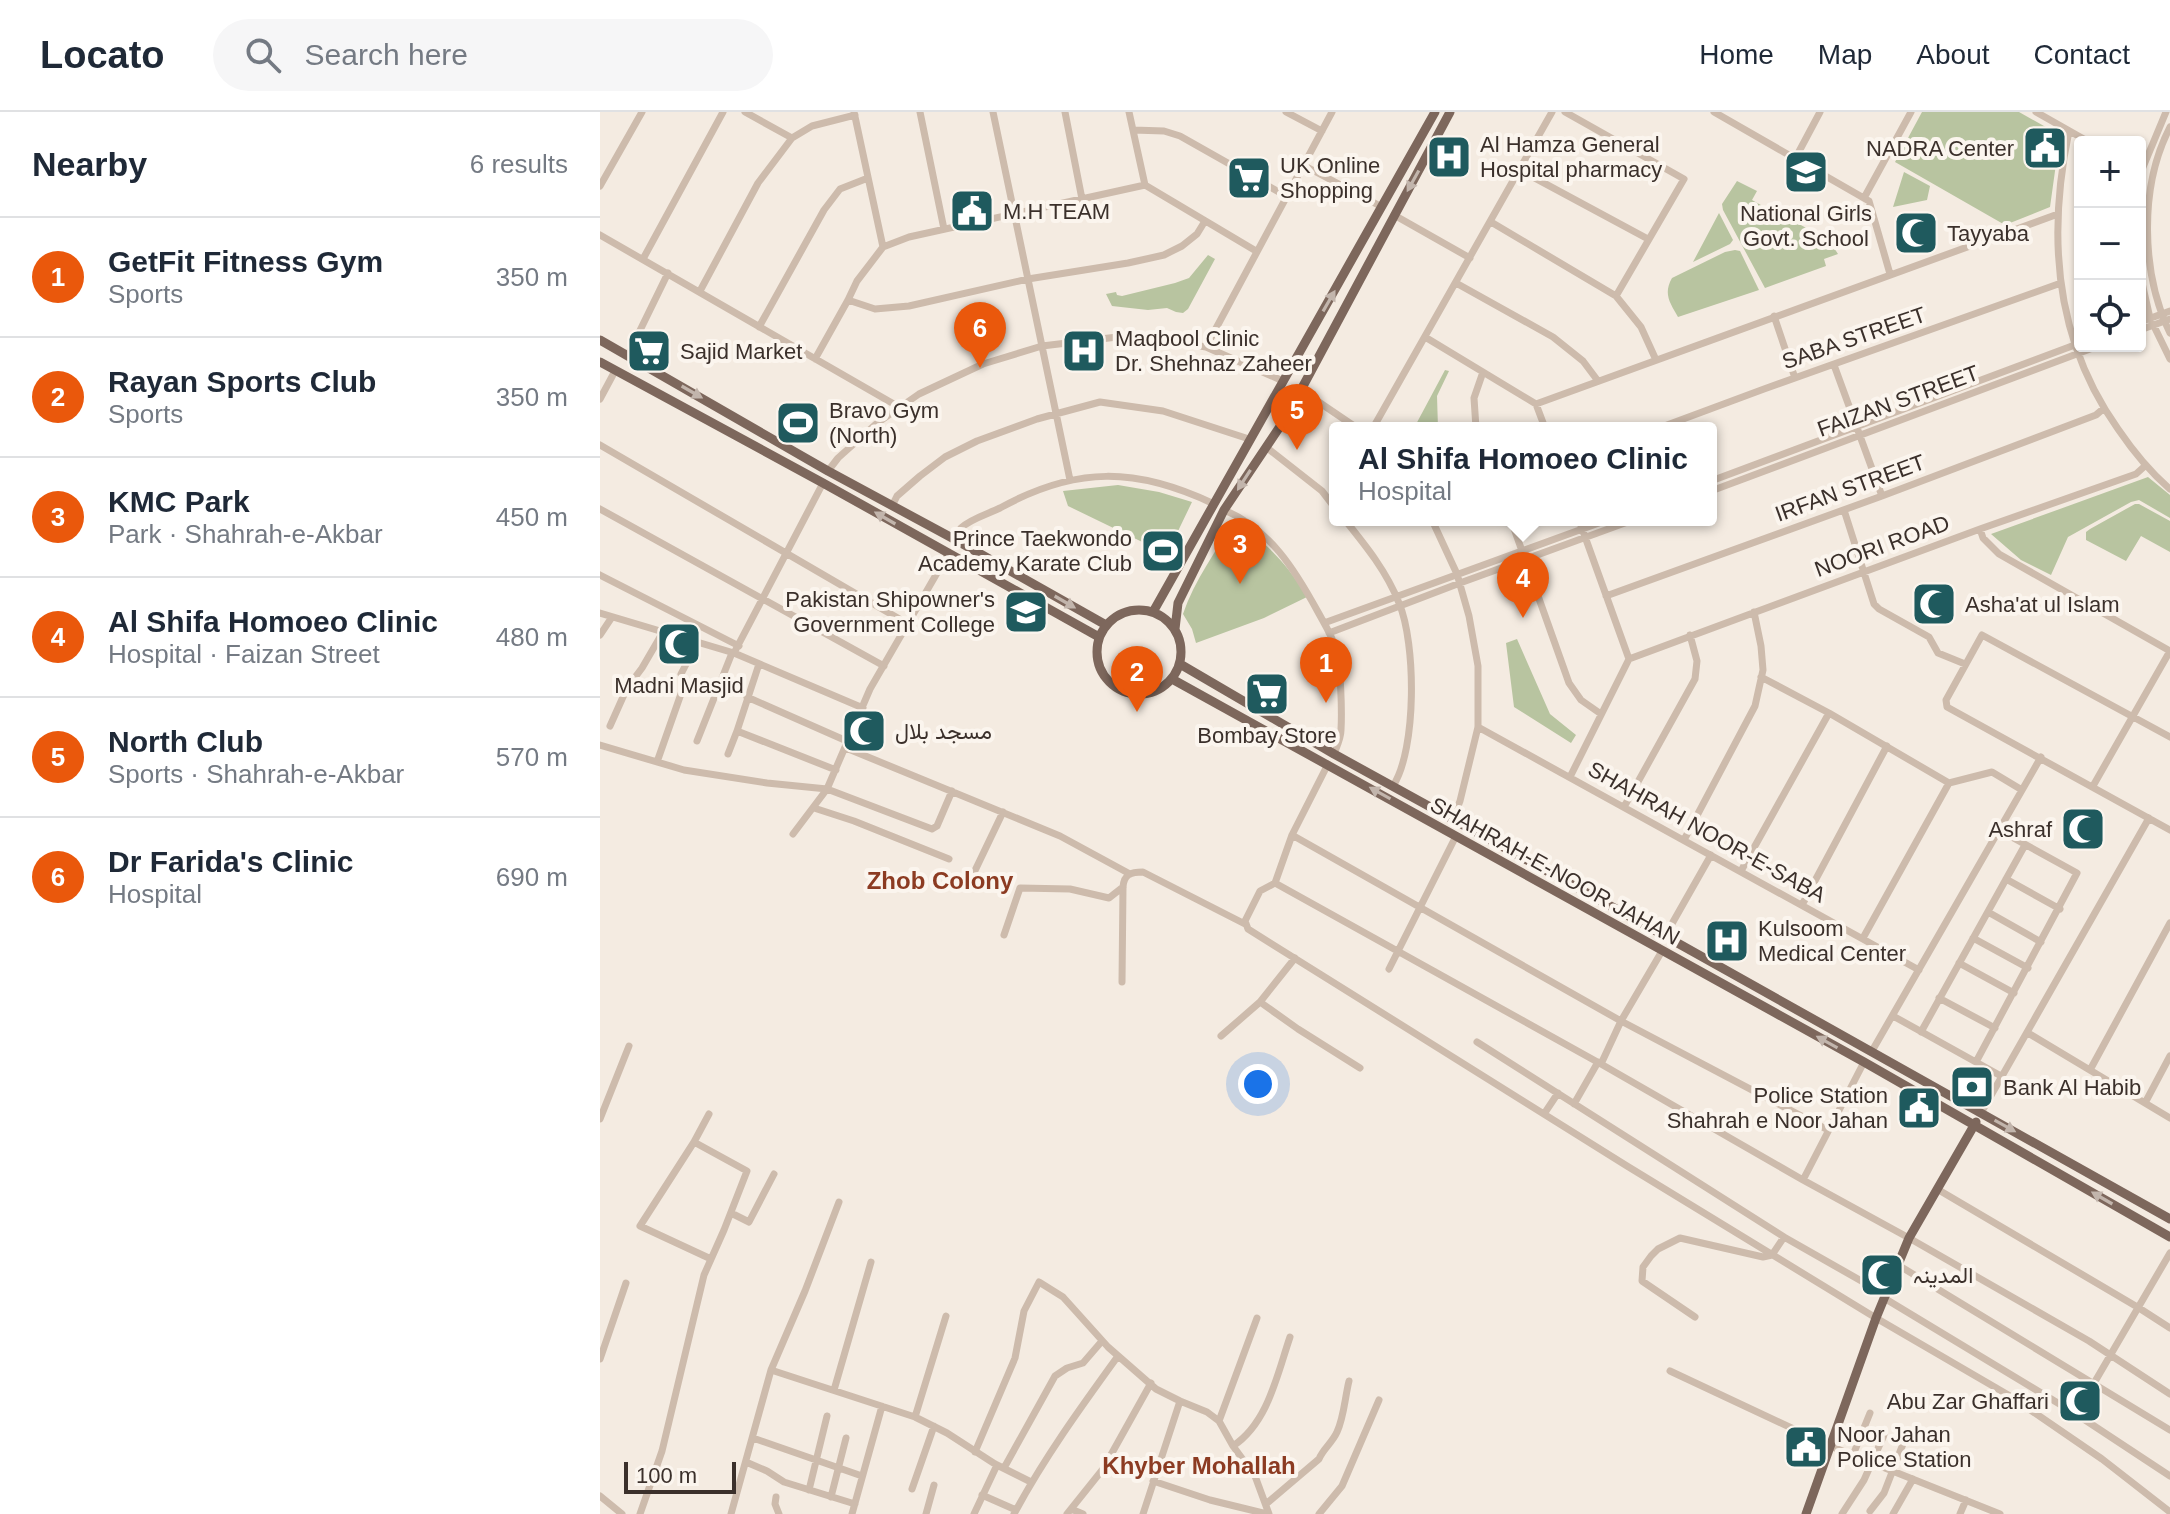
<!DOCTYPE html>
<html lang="en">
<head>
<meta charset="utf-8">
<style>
  body { margin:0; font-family:Arial,Vazirmatn,sans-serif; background:#f6f6f7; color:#1f2937 }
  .controls { position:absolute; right:24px; top:24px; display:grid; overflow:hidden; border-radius:8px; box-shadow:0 2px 6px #0004 }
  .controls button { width:72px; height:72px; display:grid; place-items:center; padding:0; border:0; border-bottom:2px solid #e0e1e3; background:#fff; color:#1f2937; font:40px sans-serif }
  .scale { position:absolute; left:24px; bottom:20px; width:112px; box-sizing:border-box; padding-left:8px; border:4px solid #3b302b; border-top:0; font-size:22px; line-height:28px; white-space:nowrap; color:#3b302b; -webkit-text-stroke:6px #fbf5ee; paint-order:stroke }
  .you { position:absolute; left:658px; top:972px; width:28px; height:28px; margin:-20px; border:6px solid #fff; border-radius:50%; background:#1a73e8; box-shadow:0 0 0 12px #1a73e833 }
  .badge { display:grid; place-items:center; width:52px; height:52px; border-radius:50%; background:#ea580c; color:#fff; font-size:26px; font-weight:700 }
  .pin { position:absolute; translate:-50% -66px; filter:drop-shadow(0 2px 4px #0008) }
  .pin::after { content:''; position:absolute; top:42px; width:28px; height:24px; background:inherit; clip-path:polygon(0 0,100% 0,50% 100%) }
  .popup { position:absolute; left:729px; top:310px; width:388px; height:104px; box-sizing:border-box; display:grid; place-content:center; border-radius:8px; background:#fff; filter:drop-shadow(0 2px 6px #0005); font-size:26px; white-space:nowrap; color:#747a83 }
  .popup b { font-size:30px; color:#1f2937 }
  .popup::after { content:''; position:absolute; left:50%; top:100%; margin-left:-16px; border:16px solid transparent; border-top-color:#fff }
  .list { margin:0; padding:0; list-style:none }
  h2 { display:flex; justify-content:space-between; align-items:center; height:104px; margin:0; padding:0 32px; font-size:34px }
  h2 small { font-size:26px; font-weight:400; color:#747a83 }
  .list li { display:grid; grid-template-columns:52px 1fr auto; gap:24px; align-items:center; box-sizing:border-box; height:120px; padding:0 32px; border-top:2px solid #e0e1e3 }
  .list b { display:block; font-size:30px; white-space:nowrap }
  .list p { margin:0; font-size:26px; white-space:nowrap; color:#747a83 }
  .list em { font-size:26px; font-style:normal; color:#747a83 }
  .icon { flex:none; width:44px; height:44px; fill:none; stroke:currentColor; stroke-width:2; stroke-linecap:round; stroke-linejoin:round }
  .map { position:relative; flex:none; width:1570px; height:1402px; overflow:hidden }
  header { display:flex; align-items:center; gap:48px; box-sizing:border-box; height:112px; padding:0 40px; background:#fff; border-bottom:2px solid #e0e1e3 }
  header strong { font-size:38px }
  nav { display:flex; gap:44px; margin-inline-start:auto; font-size:28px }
  .search { width:560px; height:72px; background:#f6f6f7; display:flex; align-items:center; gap:20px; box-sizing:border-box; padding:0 28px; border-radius:44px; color:#747a83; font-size:30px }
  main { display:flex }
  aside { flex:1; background:#fff }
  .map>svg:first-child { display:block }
</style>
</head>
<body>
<header>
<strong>Locato</strong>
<div class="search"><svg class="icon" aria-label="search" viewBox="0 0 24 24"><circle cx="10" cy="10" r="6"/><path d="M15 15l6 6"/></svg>Search here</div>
<nav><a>Home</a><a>Map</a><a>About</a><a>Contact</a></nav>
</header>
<main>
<aside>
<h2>Nearby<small>6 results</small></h2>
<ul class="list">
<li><span class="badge">1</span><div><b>GetFit Fitness Gym</b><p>Sports</p></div><em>350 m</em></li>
<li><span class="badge">2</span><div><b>Rayan Sports Club</b><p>Sports</p></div><em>350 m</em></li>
<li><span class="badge">3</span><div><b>KMC Park</b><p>Park · Shahrah-e-Akbar</p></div><em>450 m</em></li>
<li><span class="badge">4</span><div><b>Al Shifa Homoeo Clinic</b><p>Hospital · Faizan Street</p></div><em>480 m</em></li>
<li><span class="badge">5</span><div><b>North Club</b><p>Sports · Shahrah-e-Akbar</p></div><em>570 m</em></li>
<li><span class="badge">6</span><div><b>Dr Farida's Clinic</b><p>Hospital</p></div><em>690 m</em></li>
</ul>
</aside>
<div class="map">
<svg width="1570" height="1402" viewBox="0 0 1570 1402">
  <rect width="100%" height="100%" fill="#f4ebe1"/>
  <!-- green -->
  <path fill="#b8c4a0" d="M1322 0H1419L1460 23 1450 95 1405 113 1295 50Z
    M1304 60 1330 74 1327 88 1293 95Z
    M1137 69 1157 79 1152 88C1173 101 1227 121 1238 142L1224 147 1226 154 1165 176 1123 98 1122 92Z
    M1119 101 1133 128 1130 132 1093 150Z
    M1135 138 1140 139 1159 178 1078 205C1070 191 1063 182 1072 166L1125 140Z
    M608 143 615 147 588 197 583 201 576 200 567 196 548 198 512 194 506 182 516 180 517 183 522 184 575 171 589 166Z
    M845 258 849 259 837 284 838 316H814Z
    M1548 365 1570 383V406L1539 388 1531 390 1468 425 1451 463 1421 448 1391 422Z
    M518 373 559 380 592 390 567 442 468 394 463 379Z
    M1535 392H1539L1570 409V440L1541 424 1526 449 1486 428V420L1490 417Z
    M635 407C668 434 685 448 707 485L664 506 596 531 592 517 583 502C594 469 617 438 635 407Z
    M917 527 950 602 976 623 971 631 914 595 906 531Z"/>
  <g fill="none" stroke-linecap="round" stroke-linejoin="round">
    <!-- minor -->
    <path stroke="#cdbbac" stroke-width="7" d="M145 0 192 26
      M254 0 283 135
      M320 0 344 117
      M393 0 470 368
      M465 0 482 87
      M529 0 545 73
      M686 0 722 19
      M965 0 1084 67 1016 184
      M1114 0 1269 89 1290 162
      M1436 0 1489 30
      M1570 15C1539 75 1541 161 1570 221
      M533 18 564 19 580 24 686 84
      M1469 19C1447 124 1454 227 1518 317 1533 339 1550 360 1570 377
      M1195 47 1220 0
      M703 53 782 95
      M920 58 1048 127
      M1540 69 1541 60 1566 0
      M0 74 42 0
      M1264 86 1311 0
      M794 103 870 146
      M891 110 1016 184 1041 215 1056 248
      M0 123 299 295
      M43 147 123 0
      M1540 162 1550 206 1570 247
      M856 171 953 225 983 249 998 269
      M100 179 158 71 192 26 212 14 255 3
      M248 188 275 197 309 194 428 167 528 151 564 143 582 134 597 122 605 109
      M1174 204 1195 266
      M1540 210 1570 199
      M159 215 224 98 240 77 268 66
      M1540 218 1570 207
      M825 225 936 292 945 316
      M606 235 732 0
      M28 243 68 161
      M215 247 248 188 257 169 283 135 309 125 545 73 656 139
      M1234 253 1282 384
      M701 278 757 316
      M0 287 15 259
      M936 292 1458 102
      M773 316 952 0
      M876 316 874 286 883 260
      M1059 316 1164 277 1461 171
      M0 333 308 512
      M666 335 722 379 735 396
      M228 359 238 346 276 312 319 282 383 252 442 234 534 223 606 235 683 269
      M1111 369 1480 231
      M1111 379 1498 234
      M292 394 297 384 320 364 345 345 377 329 437 307 500 290 563 299 649 327
      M0 397 284 554
      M624 398C670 417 695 458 718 500 724 511 733 525 736 538 741 555 742 600 741 618 741 626 737 634 734 642
      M1244 398 1274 492 1279 497 1329 525 1338 541 1365 552
      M745 408C766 434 787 460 799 491 816 531 817 637 793 674
      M832 408 857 462 869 504 878 554V615L860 689 853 707
      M911 408 969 571 981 588 1001 602
      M1380 417 1383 426 1399 442 1570 539
      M354 427C357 423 358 419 361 416 370 407 388 402 400 396 476 354 536 355 614 392
      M0 463 139 534
      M1006 484 1282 384 1496 303 1503 297
      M0 501 134 541 263 596
      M724 511 1007 408
      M729 521 860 471 1033 408
      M0 523 12 505
      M134 541 223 371
      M1029 547 1380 417 1536 362 1546 353
      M159 552 137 619 236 658
      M81 562 97 531
      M1161 565 1229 601 1349 671 1392 660 1422 678
      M147 585 249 630
      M10 614 27 576 42 556 63 520
      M878 615 1319 858
      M1570 625 1382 523 1346 588 1347 595 1570 718
      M97 629 132 541
      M0 633 84 658 167 671 227 677 332 717 337 714 352 679
      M246 636 460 724 530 762
      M128 642 137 619
      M57 650 82 579
      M728 652 692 723 675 771 660 779 645 809 648 817 1027 1054 1276 1206 1410 1284 1502 1347 1570 1400
      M970 665 1029 547 979 408
      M1493 674 1570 539
      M1024 695 1095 567 1097 549 1090 523
      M214 696 254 709 349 747
      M193 722 227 677 270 577 348 442
      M692 723 1021 909 1228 1018
      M1084 728 1155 594 1163 558 1161 534 1154 500
      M1141 759 1229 601
      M1406 767 1460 797
      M370 769 403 700
      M675 771 1001 952 1203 1068 1309 1126 1489 1229 1570 1282
      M1202 793 1287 634
      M1388 800 1441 830
      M404 823 420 776 470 777 509 786 523 775
      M1065 824 1111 743
      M1263 826 1349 671
      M1373 826 1428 856
      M1359 851 1414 881
      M789 857 856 724
      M522 870 523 775C524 762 531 760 543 760L645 812
      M1339 886 1395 916
      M660 890 698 917 760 956
      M1293 904 1401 964
      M1321 920 1425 733
      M1428 921 1570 1006
      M621 924 660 890 695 846
      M877 930 1184 1125 1286 1183
      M1272 939 1441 645
      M1376 950 1477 761 1399 718
      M1001 952 1021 909 1062 839
      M1490 958 1570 811
      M1545 991 1570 944
      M974 992 998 950
      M1381 1001 1549 706
      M109 1002 94 1030 40 1114 111 1147
      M944 1002 958 981
      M0 1007 29 934
      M1203 1068 1264 950
      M1337 1077 1539 1196 1570 1216
      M131 1101 149 1110 174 1062
      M1298 1153 1570 1318
      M1284 1186 1476 1302 1570 1364
      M1095 1205 1042 1169 1043 1155 1051 1144 1058 1137 1080 1126 1163 1145 1172 1143 1184 1125
      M0 1247 26 1171
      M171 1258 315 1305 347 1321 395 1352 431 1370
      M1070 1259 1230 1334 1400 1402
      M234 1278 271 1150
      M1476 1302 1570 1141
      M315 1305 346 1204
      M619 1309 657 1206
      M153 1326 262 1364
      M633 1334C668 1311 677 1263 690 1225
      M375 1340 415 1246 424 1199 439 1170 463 1185 508 1235 556 1277 580 1289 607 1300 619 1309 633 1334 655 1364 669 1402
      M1253 1343 1270 1301
      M146 1350 167 1359 184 1370 255 1392
      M404 1356 455 1264 467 1256 483 1251 502 1229
      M553 1369 610 1388 667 1402
      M312 1377 334 1314
      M209 1378 227 1304
      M382 1383 416 1398
      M0 1384 22 1402
      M176 1385 175 1392 179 1402
      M231 1385 246 1326
      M666 1392 719 1347C723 1337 732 1331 737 1320 744 1305 745 1285 749 1269
      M471 1397 483 1402
      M1270 1399 1284 1381 1308 1319
      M40 1402 62 1339 104 1163 124 1118 147 1059 94 1030
      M131 1402 171 1258 205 1179 239 1090
      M252 1402 282 1294
      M326 1402 334 1373
      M374 1402 397 1353
      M414 1402C444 1346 481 1295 518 1244
      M467 1402 503 1357 551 1271
      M543 1402 580 1289
      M719 1402 742 1374 779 1288
      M1242 1402 1264 1368 1284 1323
      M1293 1402 1313 1367
      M1360 1402 1366 1388"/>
    <!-- major -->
    <path stroke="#7d675c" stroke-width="9" d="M0 228 228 359 354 427 506 513
      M0 250 223 371 499 525
      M497 540a42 42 0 1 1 84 0a42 42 0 1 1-84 0Z
      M553 500 835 0
      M575 517 578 491 624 398 687 304 850 0
      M580 552 734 642 1065 824 1570 1107
      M572 567 1264 950 1570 1125
      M1206 1402 1276 1206 1309 1126 1376 1010"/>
  </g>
  <!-- one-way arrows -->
  <defs><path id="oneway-solid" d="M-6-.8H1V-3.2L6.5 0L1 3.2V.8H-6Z" transform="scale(2)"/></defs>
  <g fill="#c2b5ac">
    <use href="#oneway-solid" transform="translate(813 69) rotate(119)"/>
    <use href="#oneway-solid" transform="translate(729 189) rotate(-60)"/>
    <use href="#oneway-solid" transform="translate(92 280) rotate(30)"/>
    <use href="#oneway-solid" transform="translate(644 368) rotate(123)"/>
    <use href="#oneway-solid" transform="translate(285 406) rotate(-150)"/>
    <use href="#oneway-solid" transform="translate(465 490) rotate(30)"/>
    <use href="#oneway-solid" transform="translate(780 681) rotate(-151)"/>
    <use href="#oneway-solid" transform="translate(1227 930) rotate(-151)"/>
    <use href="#oneway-solid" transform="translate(1405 1014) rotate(29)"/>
    <use href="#oneway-solid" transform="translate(1502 1086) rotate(-150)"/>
  </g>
  <!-- icons -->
  <defs>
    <g id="civic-square" transform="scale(2.3)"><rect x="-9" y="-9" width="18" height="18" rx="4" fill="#1f5a5e" stroke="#fbf5ee"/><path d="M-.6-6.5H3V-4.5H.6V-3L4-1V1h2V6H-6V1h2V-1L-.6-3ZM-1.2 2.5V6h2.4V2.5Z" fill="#fff"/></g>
    <g id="hospital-square" transform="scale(2.3)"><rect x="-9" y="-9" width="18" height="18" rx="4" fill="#1f5a5e" stroke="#fbf5ee"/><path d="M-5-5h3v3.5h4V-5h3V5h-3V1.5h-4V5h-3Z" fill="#fff"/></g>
    <g id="school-square" transform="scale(2.3)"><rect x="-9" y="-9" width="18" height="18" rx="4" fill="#1f5a5e" stroke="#fbf5ee"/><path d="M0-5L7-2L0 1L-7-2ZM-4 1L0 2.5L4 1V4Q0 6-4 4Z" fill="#fff"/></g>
    <g id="supermarket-square" transform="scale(2.3)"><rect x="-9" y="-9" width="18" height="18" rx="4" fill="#1f5a5e" stroke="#fbf5ee"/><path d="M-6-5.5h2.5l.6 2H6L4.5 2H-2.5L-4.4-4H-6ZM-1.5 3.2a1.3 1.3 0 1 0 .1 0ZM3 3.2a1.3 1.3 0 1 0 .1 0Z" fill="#fff"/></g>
    <g id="mosque-square" transform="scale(2.3)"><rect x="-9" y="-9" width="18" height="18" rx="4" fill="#1f5a5e" stroke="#fbf5ee"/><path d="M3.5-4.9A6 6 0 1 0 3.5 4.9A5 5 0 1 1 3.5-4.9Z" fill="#fff"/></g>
    <g id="stadium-square" transform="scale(2.3)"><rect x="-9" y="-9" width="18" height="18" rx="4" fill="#1f5a5e" stroke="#fbf5ee"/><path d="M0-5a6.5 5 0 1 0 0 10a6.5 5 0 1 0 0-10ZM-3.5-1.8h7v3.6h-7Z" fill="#fff"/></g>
    <g id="university-square" transform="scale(2.3)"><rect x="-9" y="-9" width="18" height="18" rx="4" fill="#1f5a5e" stroke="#fbf5ee"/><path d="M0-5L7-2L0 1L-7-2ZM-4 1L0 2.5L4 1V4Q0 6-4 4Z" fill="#fff"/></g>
    <g id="bank-square" transform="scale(2.3)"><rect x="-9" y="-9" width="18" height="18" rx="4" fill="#1f5a5e" stroke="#fbf5ee"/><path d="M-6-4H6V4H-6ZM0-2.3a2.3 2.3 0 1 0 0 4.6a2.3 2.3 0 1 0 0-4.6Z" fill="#fff"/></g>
  </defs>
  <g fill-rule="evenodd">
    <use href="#civic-square" x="1445" y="36"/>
    <use href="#hospital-square" x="849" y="45"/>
    <use href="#school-square" x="1206" y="60"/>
    <use href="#supermarket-square" x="649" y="66"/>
    <use href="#civic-square" x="372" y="99"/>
    <use href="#mosque-square" x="1316" y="121"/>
    <use href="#supermarket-square" x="49" y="239"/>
    <use href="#hospital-square" x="484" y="239"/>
    <use href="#stadium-square" x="198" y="311"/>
    <use href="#stadium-square" x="563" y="439"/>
    <use href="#mosque-square" x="1334" y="492"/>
    <use href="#university-square" x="426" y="500"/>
    <use href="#mosque-square" x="79" y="532"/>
    <use href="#supermarket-square" x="667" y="582"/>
    <use href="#mosque-square" x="264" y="619"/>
    <use href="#mosque-square" x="1483" y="717"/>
    <use href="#hospital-square" x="1127" y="829"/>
    <use href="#bank-square" x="1372" y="975"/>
    <use href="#civic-square" x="1319" y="996"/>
    <use href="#mosque-square" x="1282" y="1163"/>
    <use href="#mosque-square" x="1480" y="1289"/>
    <use href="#civic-square" x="1206" y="1335"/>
  </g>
  <g text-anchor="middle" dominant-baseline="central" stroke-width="8" stroke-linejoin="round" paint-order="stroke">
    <!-- poi labels -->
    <g font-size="22" fill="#3b302b" stroke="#fbf5ee" text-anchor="start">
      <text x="880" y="32">Al Hamza General<tspan x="880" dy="25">Hospital pharmacy</tspan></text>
      <text x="1414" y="36" text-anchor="end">NADRA Center</text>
      <text x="680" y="53">UK Online<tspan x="680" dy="25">Shopping</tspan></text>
      <text x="403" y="99">M.H TEAM</text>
      <text x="1206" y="101" text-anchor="middle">National Girls<tspan x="1206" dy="25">Govt. School</tspan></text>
      <text x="1347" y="121">Tayyaba</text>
      <text x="515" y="226">Maqbool Clinic<tspan x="515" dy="25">Dr. Shehnaz Zaheer</tspan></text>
      <text x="80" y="239">Sajid Market</text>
      <text x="229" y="298">Bravo Gym<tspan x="229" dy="25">(North)</tspan></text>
      <text x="532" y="426" text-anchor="end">Prince Taekwondo<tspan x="532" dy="25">Academy Karate Club</tspan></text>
      <text x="395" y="487" text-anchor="end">Pakistan Shipowner's<tspan x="395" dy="25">Government College</tspan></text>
      <text x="1365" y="492">Asha'at ul Islam</text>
      <text x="79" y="573" text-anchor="middle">Madni Masjid</text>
      <text x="295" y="619">مسجد بلال</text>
      <text x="667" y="623" text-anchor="middle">Bombay Store</text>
      <text x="1452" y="717" text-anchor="end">Ashraf</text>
      <text x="1158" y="816">Kulsoom<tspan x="1158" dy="25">Medical Center</tspan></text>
      <text x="1403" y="975">Bank Al Habib</text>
      <text x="1288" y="983" text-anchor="end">Police Station<tspan x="1288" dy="25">Shahrah e Noor Jahan</tspan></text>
      <text x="1313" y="1163">المدینہ</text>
      <text x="1449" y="1289" text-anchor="end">Abu Zar Ghaffari</text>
      <text x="1237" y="1322">Noor Jahan<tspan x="1237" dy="25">Police Station</tspan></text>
    </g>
    <!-- street labels -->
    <g font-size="22" fill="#3b302b" stroke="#fbf5ee">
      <text transform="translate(1254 226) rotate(-19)">SABA STREET</text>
      <text transform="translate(1298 289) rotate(-20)">FAIZAN STREET</text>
      <text transform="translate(1250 376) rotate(-20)">IRFAN STREET</text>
      <text transform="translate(1282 434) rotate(-20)">NOORI ROAD</text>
      <text transform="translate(1107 720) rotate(29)">SHAHRAH NOOR-E-SABA</text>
      <text transform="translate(955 759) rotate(29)">SHAHRAH-E-NOOR JAHAN</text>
    </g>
    <!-- neighbourhood labels -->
    <g font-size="24" font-weight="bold" fill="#8c3b22" stroke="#fbf5ee">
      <text x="340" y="768">Zhob Colony</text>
      <text x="599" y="1353">Khyber Mohallah</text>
    </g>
  </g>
</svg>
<div class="controls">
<button>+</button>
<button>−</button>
<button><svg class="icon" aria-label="locate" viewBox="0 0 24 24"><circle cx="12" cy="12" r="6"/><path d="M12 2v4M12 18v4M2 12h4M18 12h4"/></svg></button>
</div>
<div class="scale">100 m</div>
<div class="you"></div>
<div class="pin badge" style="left:726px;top:591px">1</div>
<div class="pin badge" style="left:537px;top:600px">2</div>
<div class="pin badge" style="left:640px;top:472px">3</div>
<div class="pin badge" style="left:923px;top:506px">4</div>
<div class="popup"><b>Al Shifa Homoeo Clinic</b>Hospital</div>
<div class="pin badge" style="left:697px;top:338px">5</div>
<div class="pin badge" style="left:380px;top:256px">6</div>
</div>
</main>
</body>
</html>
